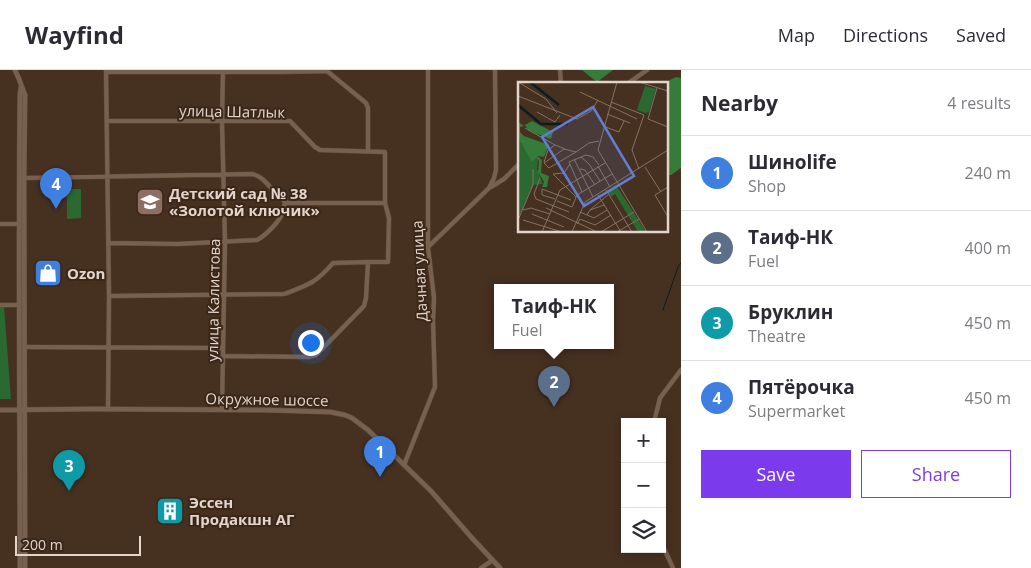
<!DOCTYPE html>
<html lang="en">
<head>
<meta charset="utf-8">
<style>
  body { margin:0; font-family:"Open Sans",sans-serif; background:#f2f2f3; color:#2b2b33 }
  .controls { position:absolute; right:15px; bottom:15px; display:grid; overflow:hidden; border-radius:0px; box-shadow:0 2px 8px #0003 }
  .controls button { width:45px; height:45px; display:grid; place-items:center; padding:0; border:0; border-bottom:1px solid #e1e1e2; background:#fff; color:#2b2b33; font:25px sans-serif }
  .scale { position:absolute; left:15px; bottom:12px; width:126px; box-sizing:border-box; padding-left:5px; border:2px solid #e3d5cc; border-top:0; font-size:14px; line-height:18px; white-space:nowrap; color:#e3d5cc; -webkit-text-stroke:4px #3b2617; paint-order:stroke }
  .you { position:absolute; left:310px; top:272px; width:18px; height:18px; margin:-12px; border:4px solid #fff; border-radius:50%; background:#1a73e8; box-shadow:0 0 0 8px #1a73e833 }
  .badge { display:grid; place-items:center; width:32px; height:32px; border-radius:50%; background:#7c3aed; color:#fff; font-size:16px; font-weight:700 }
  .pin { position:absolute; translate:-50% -41px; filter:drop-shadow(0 1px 2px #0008) }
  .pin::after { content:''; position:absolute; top:26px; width:18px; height:15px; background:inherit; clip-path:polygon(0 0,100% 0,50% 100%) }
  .popup { position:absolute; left:494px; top:214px; width:120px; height:65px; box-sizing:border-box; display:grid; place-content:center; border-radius:0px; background:#fff; filter:drop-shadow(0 1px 4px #0005); font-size:16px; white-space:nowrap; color:#7c7c81 }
  .popup b { font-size:19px; color:#2b2b33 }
  .popup::after { content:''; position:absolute; left:50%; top:100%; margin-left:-10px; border:10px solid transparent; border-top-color:#fff }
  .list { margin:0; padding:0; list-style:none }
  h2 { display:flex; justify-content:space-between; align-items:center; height:65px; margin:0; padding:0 20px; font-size:21px }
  h2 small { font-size:16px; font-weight:400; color:#7c7c81 }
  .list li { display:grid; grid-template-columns:32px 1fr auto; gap:15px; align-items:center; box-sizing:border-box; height:75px; padding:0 20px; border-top:1px solid #e1e1e2 }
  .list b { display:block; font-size:19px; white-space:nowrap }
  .list p { margin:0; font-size:16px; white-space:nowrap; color:#7c7c81 }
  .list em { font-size:16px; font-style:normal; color:#7c7c81 }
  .actions { display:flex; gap:10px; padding:15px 20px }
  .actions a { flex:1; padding:11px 0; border:1px solid #7c3aed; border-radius:0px; text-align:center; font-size:18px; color:#7c3aed }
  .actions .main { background:#7c3aed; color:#fff }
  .icon { flex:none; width:28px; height:28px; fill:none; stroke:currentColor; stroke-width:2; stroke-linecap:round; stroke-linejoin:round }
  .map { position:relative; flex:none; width:681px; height:498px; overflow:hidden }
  header { display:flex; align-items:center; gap:30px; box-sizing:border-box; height:70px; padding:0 25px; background:#fff; border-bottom:1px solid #e1e1e2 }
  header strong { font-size:24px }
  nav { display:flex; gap:28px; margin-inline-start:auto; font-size:18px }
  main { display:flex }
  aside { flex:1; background:#fff }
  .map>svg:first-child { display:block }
</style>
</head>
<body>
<header>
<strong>Wayfind</strong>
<nav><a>Map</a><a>Directions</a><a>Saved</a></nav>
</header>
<main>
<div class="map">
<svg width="681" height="498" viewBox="0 0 681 498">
  <rect width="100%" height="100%" fill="#463020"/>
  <!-- green -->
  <path fill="#2a692f" d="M67 119H81V148L67 149Z
    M0 236H4L11 329H0Z"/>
  <!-- forest -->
  <path fill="#357b3a" d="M582 0H613L597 12Z
    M676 7 681 8V98L671 105H667V14L668 11Z"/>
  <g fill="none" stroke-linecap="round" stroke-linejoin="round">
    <!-- stream -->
    <path stroke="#0d1c22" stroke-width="1" d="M663 240 678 197 681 193"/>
    <!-- minor casing -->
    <g stroke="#5f4d3f" stroke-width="5">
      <path id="minor" d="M106 0 109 226 108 339
        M560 0 561 14
        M107 2H280L327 1 366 33 368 38V81
        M627 14 647 0
        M107 51H290L315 77 320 80 385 82V133L389 148 388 192H368L366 228 364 236 320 281 316 285 309 287 223 286
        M24 108 252 104C268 107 273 127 288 133H385
        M491 117 504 109 520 93
        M0 154H18
        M108 173 178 174 257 170C265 166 279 152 282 144 284 140 284 136 285 132
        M428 177 489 118 494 108 496 100 495 0
        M109 226 284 224C308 215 316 213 333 193L368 192
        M0 235H19
        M24 277 223 278
        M222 340 225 172 222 51 223 0
        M654 352 660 328 681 300
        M404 395 435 317 433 250 434 228 428 177V0
        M662 474 673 498
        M481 498 493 490"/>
    </g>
    <!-- tertiary casing -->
    <g stroke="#5f4d3f" stroke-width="5.5">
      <path id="tertiary" d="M15 0 19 9 25 25 24 108 25 498
        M0 340 90 339 265 340 330 342 345 345 352 348 368 360 431 421 472 468 500 498
        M20 498C20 340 18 182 20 24L21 17"/>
    </g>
    <!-- minor -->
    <use href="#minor" stroke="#78604f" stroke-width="4"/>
    <!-- tertiary -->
    <use href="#tertiary" stroke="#78604f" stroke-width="4.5"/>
  </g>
  <!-- icons -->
  <defs>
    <g id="school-square" transform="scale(1.4375)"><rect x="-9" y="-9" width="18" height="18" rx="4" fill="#8d6e63" stroke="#3b2617"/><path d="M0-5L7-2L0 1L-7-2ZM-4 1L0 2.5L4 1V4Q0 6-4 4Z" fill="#fff"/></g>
    <g id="shop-square" transform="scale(1.4375)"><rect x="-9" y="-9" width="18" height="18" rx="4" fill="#3f7fe0" stroke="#3b2617"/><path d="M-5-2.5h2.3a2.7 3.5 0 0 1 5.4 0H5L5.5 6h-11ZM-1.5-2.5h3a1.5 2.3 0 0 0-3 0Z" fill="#fff"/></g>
    <g id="building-square" transform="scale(1.4375)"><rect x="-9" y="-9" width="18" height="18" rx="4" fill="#0f9aa8" stroke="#3b2617"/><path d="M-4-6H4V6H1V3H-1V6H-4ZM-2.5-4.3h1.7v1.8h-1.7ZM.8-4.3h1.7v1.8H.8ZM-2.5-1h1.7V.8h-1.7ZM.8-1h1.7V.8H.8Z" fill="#fff"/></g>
  </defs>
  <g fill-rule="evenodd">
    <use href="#school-square" x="150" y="132"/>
    <use href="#shop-square" x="48" y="203"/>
    <use href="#building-square" x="170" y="441"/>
  </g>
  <g text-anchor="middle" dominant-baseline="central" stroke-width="4" stroke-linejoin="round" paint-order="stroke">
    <!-- street labels -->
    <g font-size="15" fill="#e3d5cc" stroke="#3b2617">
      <text transform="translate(232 41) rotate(1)">улица Шатлык</text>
      <text transform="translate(419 201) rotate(-93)">Дачная улица</text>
      <text transform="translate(213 230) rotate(-89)">улица Калистова</text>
      <text transform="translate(267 329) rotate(1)">Окружное шоссе</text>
    </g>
    <!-- poi labels -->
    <g font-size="15" font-weight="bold" fill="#e3d5cc" stroke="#3b2617" text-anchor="start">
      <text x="169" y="123">Детский сад № 38<tspan x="169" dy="17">«Золотой ключик»</tspan></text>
      <text x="67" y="203">Ozon</text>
      <text x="189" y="432">Эссен<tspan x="189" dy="17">Продакшн АГ</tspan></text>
    </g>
  </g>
  <!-- overview -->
  <g transform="translate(518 12)">
    <rect width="150" height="150" fill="#463020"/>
    <path d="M127 4 138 7 131 30 127 31 119 28ZM0 55 20 79 19 87 25 102 15 103 0 136V105H3L0 104ZM98 103 128 150H120L97 112 93 115 89 109Z" fill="#2a692f"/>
    <path d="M14 39 35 50 33 57 11 49 7 43ZM0 40 6 44 2 45V50L6 54 31 63 26 75 19 74 24 78 23 91 31 94 29 105H24L26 100 20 90 21 79 18 76 14 80 0 55Z" fill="#357b3a"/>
    <path fill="none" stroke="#0d1c22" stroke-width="2.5" d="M12 0 41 23M0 23 23 42H50"/>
    <path fill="none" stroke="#857265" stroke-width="1" d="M0 0 28 17 39 31M99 0 80 68 129 150M121 0 150 9M62 10 119 37M0 14 59 37 73 29 80 18M93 20 126 33 114 68 121 87M19 30 37 40 42 33M89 32 112 41M130 37 139 6M130 37 150 45M85 44 101 50 106 39M7 46 37 63M58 70 46 67 26 81 31 86 58 70 71 61 81 59M63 75 71 82 82 99M56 77 75 115M26 80 30 68 37 63 47 67M52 82 46 91 59 113M80 84 92 105M127 85 143 110M62 87 67 88 77 103M46 91 35 92 58 115M22 96 16 112 18 117 51 130M150 105 137 113 150 135M88 108 114 150M64 110 51 80 68 73 75 75 81 83M80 113 103 150M37 117 24 113V107L53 118M39 119 54 125 59 113 94 92M28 126 79 150M5 128 13 126 32 132M72 128 91 112M62 130 76 136 89 128M14 132 46 145M69 133 72 128 86 123M0 138 15 103V87M5 138 44 150M59 142 62 137 77 143 93 133M24 150 42 108 87 81M54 150 67 120 150 68M83 150 116 130M99 150 121 137"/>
    <path fill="#627dd4" fill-opacity="0.15" stroke="#627dd4" stroke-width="2.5" d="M75 25 116 94 66 124 24 55Z"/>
    <rect width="150" height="150" fill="none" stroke="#e3d5cc" stroke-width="2.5"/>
  </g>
</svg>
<div class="controls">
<button>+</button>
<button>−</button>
<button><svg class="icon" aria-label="layers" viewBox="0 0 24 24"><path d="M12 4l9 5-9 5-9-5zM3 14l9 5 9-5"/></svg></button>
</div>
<div class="scale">200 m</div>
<div class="you"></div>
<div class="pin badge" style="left:380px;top:407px;background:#3f7fe0">1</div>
<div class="pin badge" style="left:554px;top:337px;background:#5c6f8a">2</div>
<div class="popup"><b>Таиф-НК</b>Fuel</div>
<div class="pin badge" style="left:69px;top:421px;background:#0f9aa8">3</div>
<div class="pin badge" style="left:56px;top:139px;background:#3f7fe0">4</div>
</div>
<aside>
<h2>Nearby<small>4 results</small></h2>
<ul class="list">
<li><span class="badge" style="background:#3f7fe0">1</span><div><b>Шиноlife</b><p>Shop</p></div><em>240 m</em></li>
<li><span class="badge" style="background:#5c6f8a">2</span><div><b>Таиф-НК</b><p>Fuel</p></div><em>400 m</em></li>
<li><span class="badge" style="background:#0f9aa8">3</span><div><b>Бруклин</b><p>Theatre</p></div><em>450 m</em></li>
<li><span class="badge" style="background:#3f7fe0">4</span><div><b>Пятёрочка</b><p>Supermarket</p></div><em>450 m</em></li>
</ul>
<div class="actions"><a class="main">Save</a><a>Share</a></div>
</aside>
</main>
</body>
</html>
